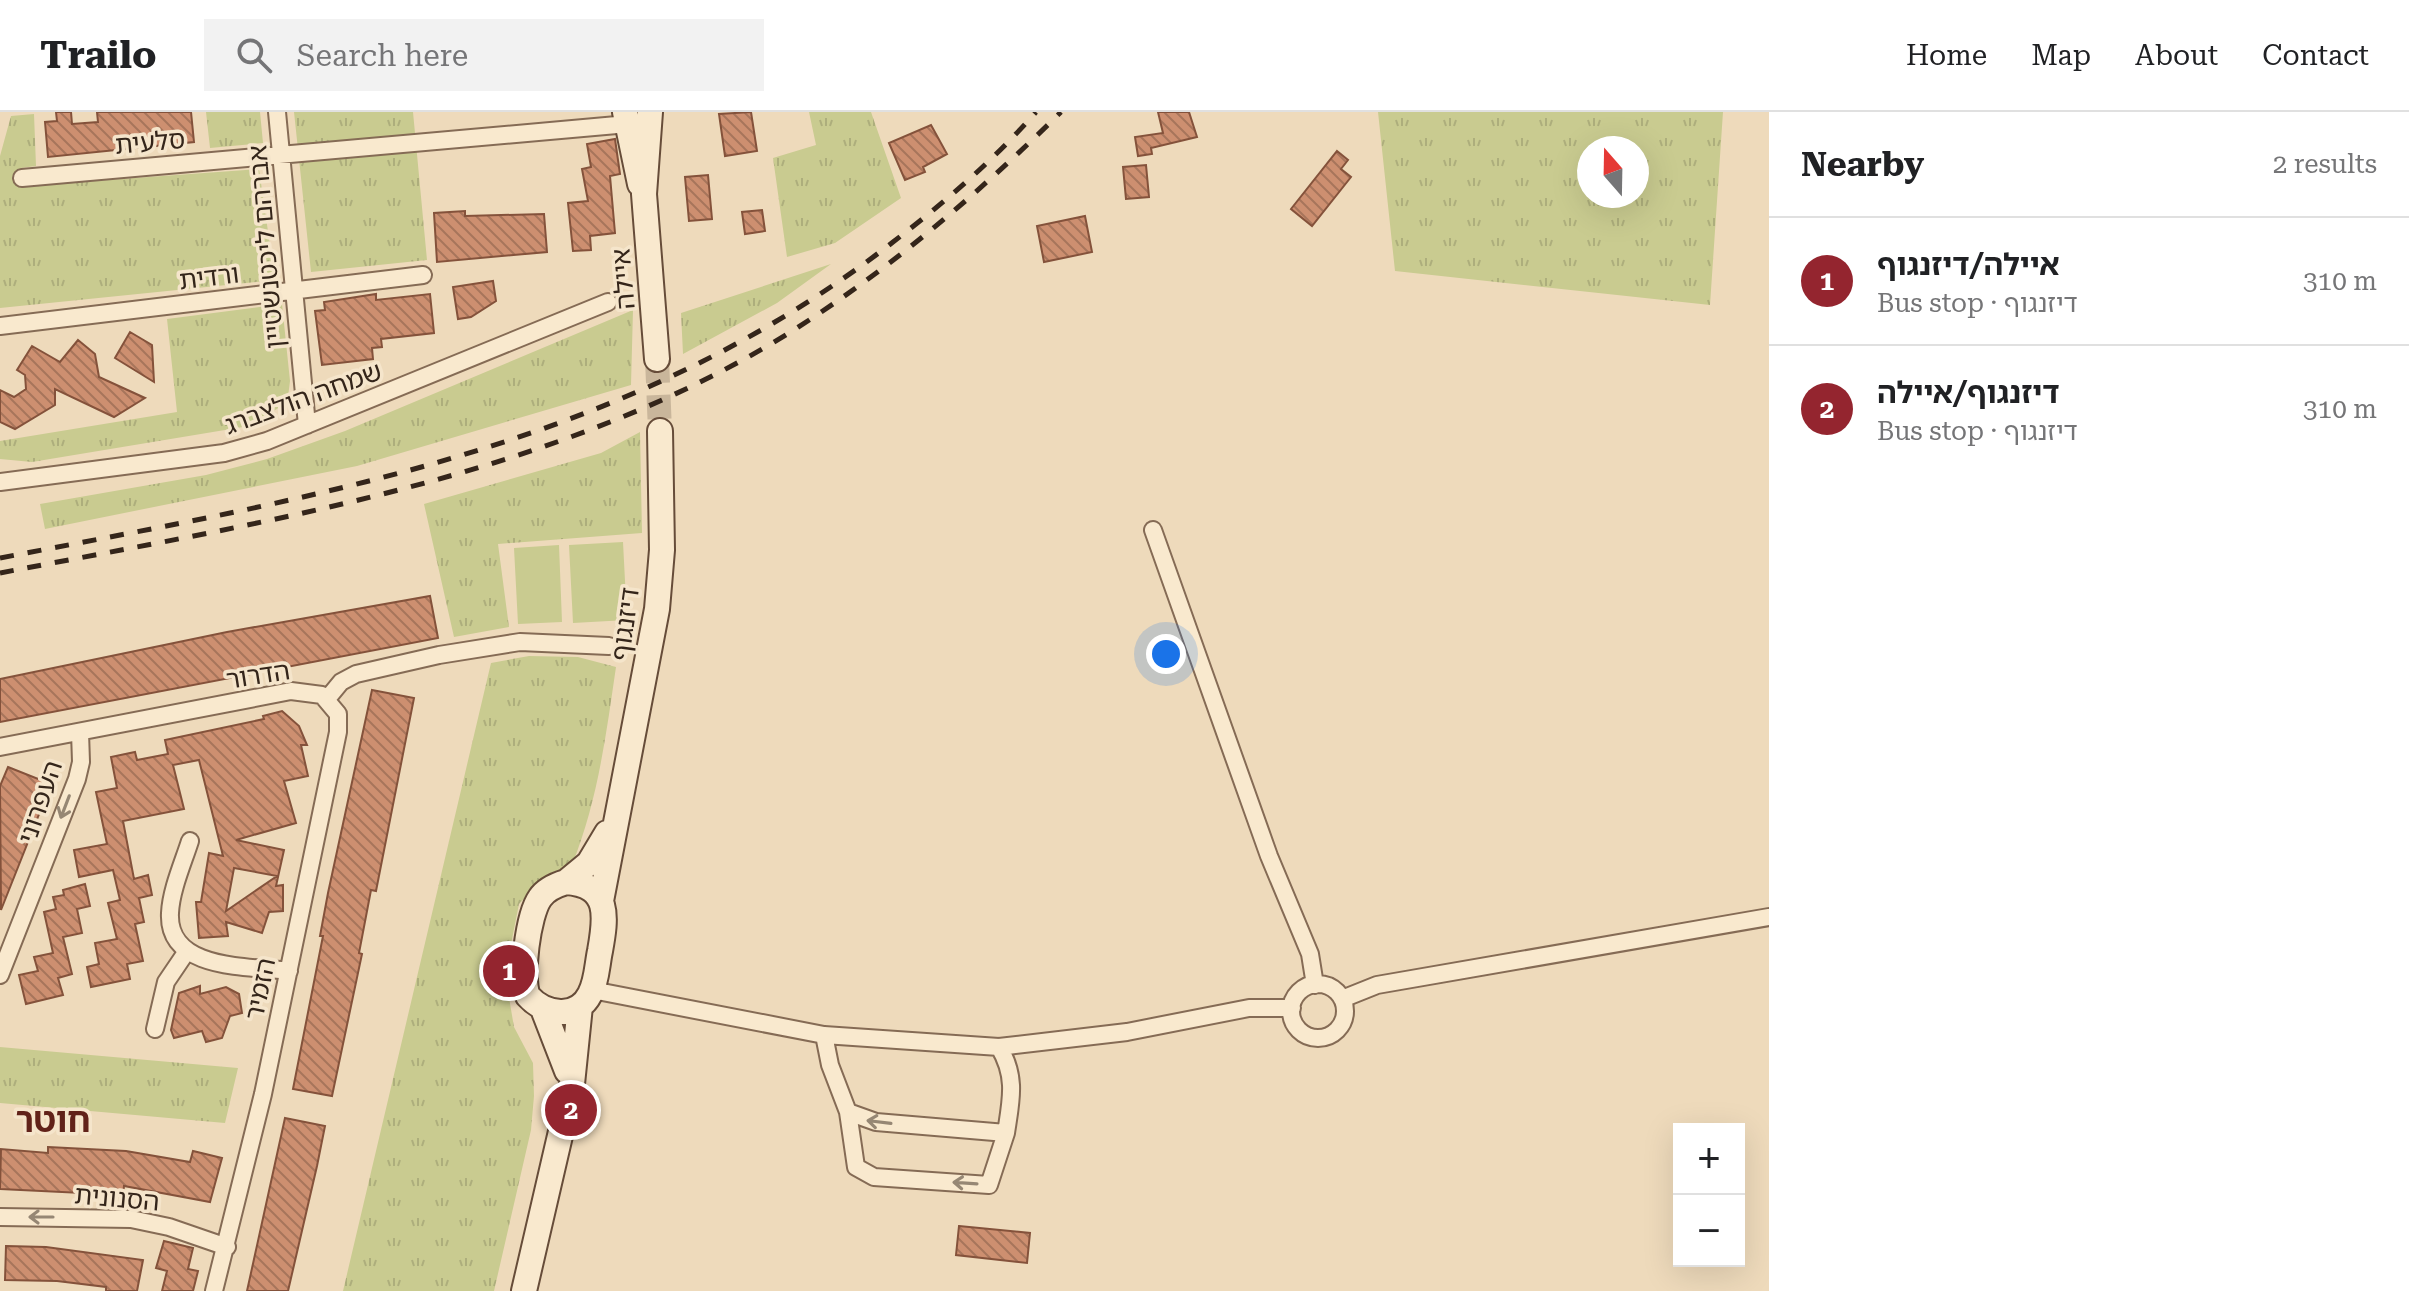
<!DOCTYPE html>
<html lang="en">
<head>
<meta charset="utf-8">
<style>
  body { margin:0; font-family:"Roboto Serif","Noto Sans Hebrew",serif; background:#f2f2f2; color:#202124 }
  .controls { position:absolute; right:24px; bottom:24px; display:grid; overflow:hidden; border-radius:0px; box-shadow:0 8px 32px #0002 }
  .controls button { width:72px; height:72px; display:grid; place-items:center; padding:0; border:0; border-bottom:2px solid #e0e0e0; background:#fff; color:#202124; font:40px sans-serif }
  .compass { position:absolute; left:1577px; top:24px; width:72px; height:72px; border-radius:50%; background:#fff; box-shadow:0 8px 32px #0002; rotate:340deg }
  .you { position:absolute; left:1166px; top:542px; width:28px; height:28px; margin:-20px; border:6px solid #fff; border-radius:50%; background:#1a73e8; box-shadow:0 0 0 12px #1a73e833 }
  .badge { display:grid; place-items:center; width:52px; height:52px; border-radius:50%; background:#94252f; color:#fff; font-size:26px; font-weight:700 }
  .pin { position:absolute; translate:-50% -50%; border:4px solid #fff; box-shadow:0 2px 8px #0006 }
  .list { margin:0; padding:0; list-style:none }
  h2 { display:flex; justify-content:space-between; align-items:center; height:104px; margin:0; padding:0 32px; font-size:34px }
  h2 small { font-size:26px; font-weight:400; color:#757577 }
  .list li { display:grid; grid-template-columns:52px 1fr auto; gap:24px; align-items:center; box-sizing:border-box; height:128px; padding:0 32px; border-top:2px solid #e0e0e0 }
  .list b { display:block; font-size:30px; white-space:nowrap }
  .list p { margin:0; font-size:26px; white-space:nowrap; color:#757577 }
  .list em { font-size:26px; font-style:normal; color:#757577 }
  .icon { flex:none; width:44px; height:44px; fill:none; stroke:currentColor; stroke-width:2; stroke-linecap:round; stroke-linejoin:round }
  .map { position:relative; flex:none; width:1769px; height:1179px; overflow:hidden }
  header { display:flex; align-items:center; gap:48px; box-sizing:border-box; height:112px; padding:0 40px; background:#fff; border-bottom:2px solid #e0e0e0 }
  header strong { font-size:38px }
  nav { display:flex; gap:44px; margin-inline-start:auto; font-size:28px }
  .search { width:560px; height:72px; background:#f2f2f2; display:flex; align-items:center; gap:20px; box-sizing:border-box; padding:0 28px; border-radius:0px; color:#757577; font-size:30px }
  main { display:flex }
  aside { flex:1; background:#fff }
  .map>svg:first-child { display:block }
</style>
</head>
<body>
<header>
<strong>Trailo</strong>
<div class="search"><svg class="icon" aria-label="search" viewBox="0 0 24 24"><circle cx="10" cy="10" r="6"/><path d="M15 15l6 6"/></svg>Search here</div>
<nav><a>Home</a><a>Map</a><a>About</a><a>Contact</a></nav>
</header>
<main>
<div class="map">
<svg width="1769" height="1179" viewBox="0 0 1769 1179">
  <defs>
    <pattern id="grass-tufts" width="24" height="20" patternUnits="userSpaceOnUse" patternTransform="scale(2)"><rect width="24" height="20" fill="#c9cb90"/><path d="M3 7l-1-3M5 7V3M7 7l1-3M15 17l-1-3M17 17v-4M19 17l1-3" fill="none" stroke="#adae7c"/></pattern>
    <pattern id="building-back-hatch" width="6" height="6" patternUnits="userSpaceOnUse" patternTransform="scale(2)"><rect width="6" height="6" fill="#cd8f70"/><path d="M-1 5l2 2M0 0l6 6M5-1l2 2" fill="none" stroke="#a7755b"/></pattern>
  </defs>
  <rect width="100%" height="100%" fill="#eedabb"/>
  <!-- grass -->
  <path fill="url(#grass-tufts)" fill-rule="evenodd" d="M206 0H260L263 31 210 36Z
    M294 0H413L427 148 311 160Z
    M809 0H871L901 86 835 131 787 145 773 46 816 33Z
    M1378 0H1723L1710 193 1395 159ZM1589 36H1637V84H1589Z
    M34 2 36 54 21 56 24 74 259 57 275 168 0 196V44L11 4Z
    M831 152 777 191 683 242 681 201Z
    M282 192 290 269 288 285 277 297 243 315 32 350 0 347V329L177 300 167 207Z
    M633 198 631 273 357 354 45 417 40 392 206 363 267 347 345 319Z
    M640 320 642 421 498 432 509 515 454 525 424 392 601 341Z
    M529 544 578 545 616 555C606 623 598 688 572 753L548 762 519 792 505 862 514 915 533 951 534 984 531 1018 494 1179H343L491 551Z
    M0 935 238 956 225 1011 0 991Z"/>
  <!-- garden -->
  <path fill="#c9cb90" d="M623 430 627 508 573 511 569 433Z
    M559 433 562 510 518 512 514 436Z"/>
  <!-- building -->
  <path fill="url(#building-back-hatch)" stroke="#84523b" stroke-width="2" fill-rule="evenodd" d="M56 0H71L72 12 98 10 97 0H191L194 30 48 45 45 10 57 9Z
    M751 0 757 39 725 44 719 2Z
    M1158 0H1189L1197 25 1151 36 1152 42 1138 44 1135 25 1163 21Z
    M931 13 947 42 923 55 925 60 905 68 889 31Z
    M615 27 620 62 610 64 615 121 590 124 591 138 573 139 568 91 588 89 582 57 591 55 587 32Z
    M1337 39 1348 48 1341 57 1351 65 1312 114 1291 97Z
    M1146 53 1149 85 1126 87 1123 55Z
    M708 63 712 107 689 109 685 65Z
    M762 98 765 119 745 122 742 100Z
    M465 99V104L544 102 547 140 437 150 434 101Z
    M1085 104 1092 140 1044 150 1037 114Z
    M493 169 496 189 471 205 458 207 453 175Z
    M376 182V188L430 182 434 221 381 227 382 235 372 236 373 247 322 253 315 199 325 198 324 190Z
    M130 220 152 233 154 270 115 246Z
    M78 228 95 242 99 265 145 286 114 305 55 277V293L15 317 0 310V278L14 285 26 277 25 263 17 258 32 234 60 250Z
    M430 484 438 526 0 610V567L227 520Z
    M372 578 414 586 376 779 371 778 359 841 362 842 332 984 293 977 323 824H320L328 781Z
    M282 599 299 614 307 633H301L308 664 284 669 296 711 236 728 284 738 276 774 283 773V799L269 800 262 821 226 810 228 824 199 826 196 790H201L209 741 223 744 199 648 173 653 184 697 123 709 134 767 148 763 152 783 139 786 144 810 135 812 143 849 127 852 130 867 91 875 87 855 99 852 95 831 117 827 108 791 120 788 113 758 79 765 74 738 107 732 96 680 117 676 111 645 135 640 137 648 168 642 165 628 264 607 263 604ZM234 756 277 764 226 799Z
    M8 655 51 672 1 798 0 674Z
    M85 772 90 794 77 797 82 821 63 825 72 862 58 866 63 883 26 892 19 863 38 859 34 845 53 841 44 800 56 797 53 785 64 783 63 778Z
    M200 874V882L226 875 239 882 242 901 230 904 222 926 206 930 202 919 174 926 171 918 179 881Z
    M285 1006 325 1014 317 1054 288 1179H247Z
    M48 1035 126 1039 190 1050 193 1039 222 1046 210 1090 124 1074 123 1083 0 1077 1 1037 48 1041Z
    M959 1114 1030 1121 1027 1151 956 1143Z
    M164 1129 193 1136 188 1157 198 1159 193 1179H162L167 1159 156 1156Z
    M6 1134 46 1135 143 1148 137 1179H106V1175L57 1169 5 1168Z"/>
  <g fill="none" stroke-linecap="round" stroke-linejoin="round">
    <!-- secondary-tunnel -->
    <path stroke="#c9b69b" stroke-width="24" stroke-dasharray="24 12" stroke-linecap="butt" d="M657 247 660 319"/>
    <!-- street casing -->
    <g stroke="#856b55" stroke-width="20">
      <path id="street" d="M277 0 307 313
        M22 66 628 12
        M0 214 423 163
        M0 370 224 341 267 329 608 190
        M1153 418 1269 744 1310 842 1315 873
        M327 587 341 570 356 562 439 543 520 530 609 534
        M0 635 291 579 322 583 338 602V620L263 982 214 1179
        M190 729C183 751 171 778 170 801 167 859 249 854 289 859
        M0 863 77 667 81 650 80 620
        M1291 899a27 27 0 1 1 54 0a27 27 0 1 1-54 0Z
        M592 878 824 923 999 935 1127 920 1249 896H1292
        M1342 887 1377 873 1769 805
        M155 917 166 870 187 839
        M824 923 830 953 848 1000 856 1055 874 1065 989 1073 1006 1021
        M848 1000 876 1010 1006 1021C1011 988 1017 965 999 935
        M0 1105 131 1107 169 1115 227 1135"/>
    </g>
    <!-- secondary casing -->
    <g stroke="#664c39" stroke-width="28">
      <path id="secondary" d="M625 0 640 72
        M650 0 644 82 657 247
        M566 770C611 773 606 806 600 839 597 853 597 869 590 882 577 908 545 903 528 884 520 866 528 803 540 786 546 777 556 773 566 770Z
        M566 770 589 751 607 721
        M601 789 657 497 662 438 660 319
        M543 897 567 959
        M524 1179 572 972 580 894"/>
    </g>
    <!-- street -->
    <use href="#street" stroke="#f9e9ce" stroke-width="16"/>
    <!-- secondary -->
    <use href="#secondary" stroke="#f9e9ce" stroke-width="24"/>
    <!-- rail -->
    <path stroke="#34251a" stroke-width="5" stroke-dasharray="14 14" stroke-linecap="butt" d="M0 446C318 385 630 334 893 130 944 91 994 48 1036 0
      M0 461C265 410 556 365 789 221 889 158 977 83 1061 0"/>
  </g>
  <!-- one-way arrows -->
  <defs><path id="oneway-shaft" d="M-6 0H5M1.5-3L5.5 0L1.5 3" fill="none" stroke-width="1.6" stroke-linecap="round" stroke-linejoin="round" transform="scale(2)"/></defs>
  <g stroke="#968774">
    <use href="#oneway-shaft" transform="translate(65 695) rotate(111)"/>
    <use href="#oneway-shaft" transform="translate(879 1010) rotate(-173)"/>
    <use href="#oneway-shaft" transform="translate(965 1071) rotate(-176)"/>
    <use href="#oneway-shaft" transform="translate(41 1105) rotate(180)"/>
  </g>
  <g text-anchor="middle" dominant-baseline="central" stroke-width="7" stroke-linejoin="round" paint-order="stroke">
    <!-- street labels -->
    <g font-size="26" fill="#34251a" stroke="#f5e5cb">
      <text transform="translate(150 30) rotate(-5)">סלעית</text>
      <text transform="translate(266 135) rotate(-95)">אברהם ליכטנשטיין</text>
      <text transform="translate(209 165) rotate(-7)">ורדית</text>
      <text transform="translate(623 167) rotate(-95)">איילה</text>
      <text transform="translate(303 286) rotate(-20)">שמחה הולצברג</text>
      <text transform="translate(625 512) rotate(-82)">דיזנגוף</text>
      <text transform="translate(258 563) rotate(-9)">הדרור</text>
      <text transform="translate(40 690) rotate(-71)">העפרוני</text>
      <text transform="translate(260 877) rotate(-78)">הזמיר</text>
      <text transform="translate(117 1086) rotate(5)">הסנונית</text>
    </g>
    <!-- district labels -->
    <g font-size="34" font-weight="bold" fill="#612219" stroke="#f5e5cb">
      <text x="53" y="1008">חוטר</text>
    </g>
  </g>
</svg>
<div class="controls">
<button>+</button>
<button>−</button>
</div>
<svg class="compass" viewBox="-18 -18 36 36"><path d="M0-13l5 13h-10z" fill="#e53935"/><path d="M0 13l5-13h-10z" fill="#757577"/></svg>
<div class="you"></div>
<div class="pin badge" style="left:509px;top:859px">1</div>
<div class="pin badge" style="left:571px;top:998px">2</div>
</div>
<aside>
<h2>Nearby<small>2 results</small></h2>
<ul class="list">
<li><span class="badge">1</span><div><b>איילה/דיזנגוף</b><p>Bus stop · דיזנגוף</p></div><em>310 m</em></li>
<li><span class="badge">2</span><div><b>דיזנגוף/איילה</b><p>Bus stop · דיזנגוף</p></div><em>310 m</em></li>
</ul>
</aside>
</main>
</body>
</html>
